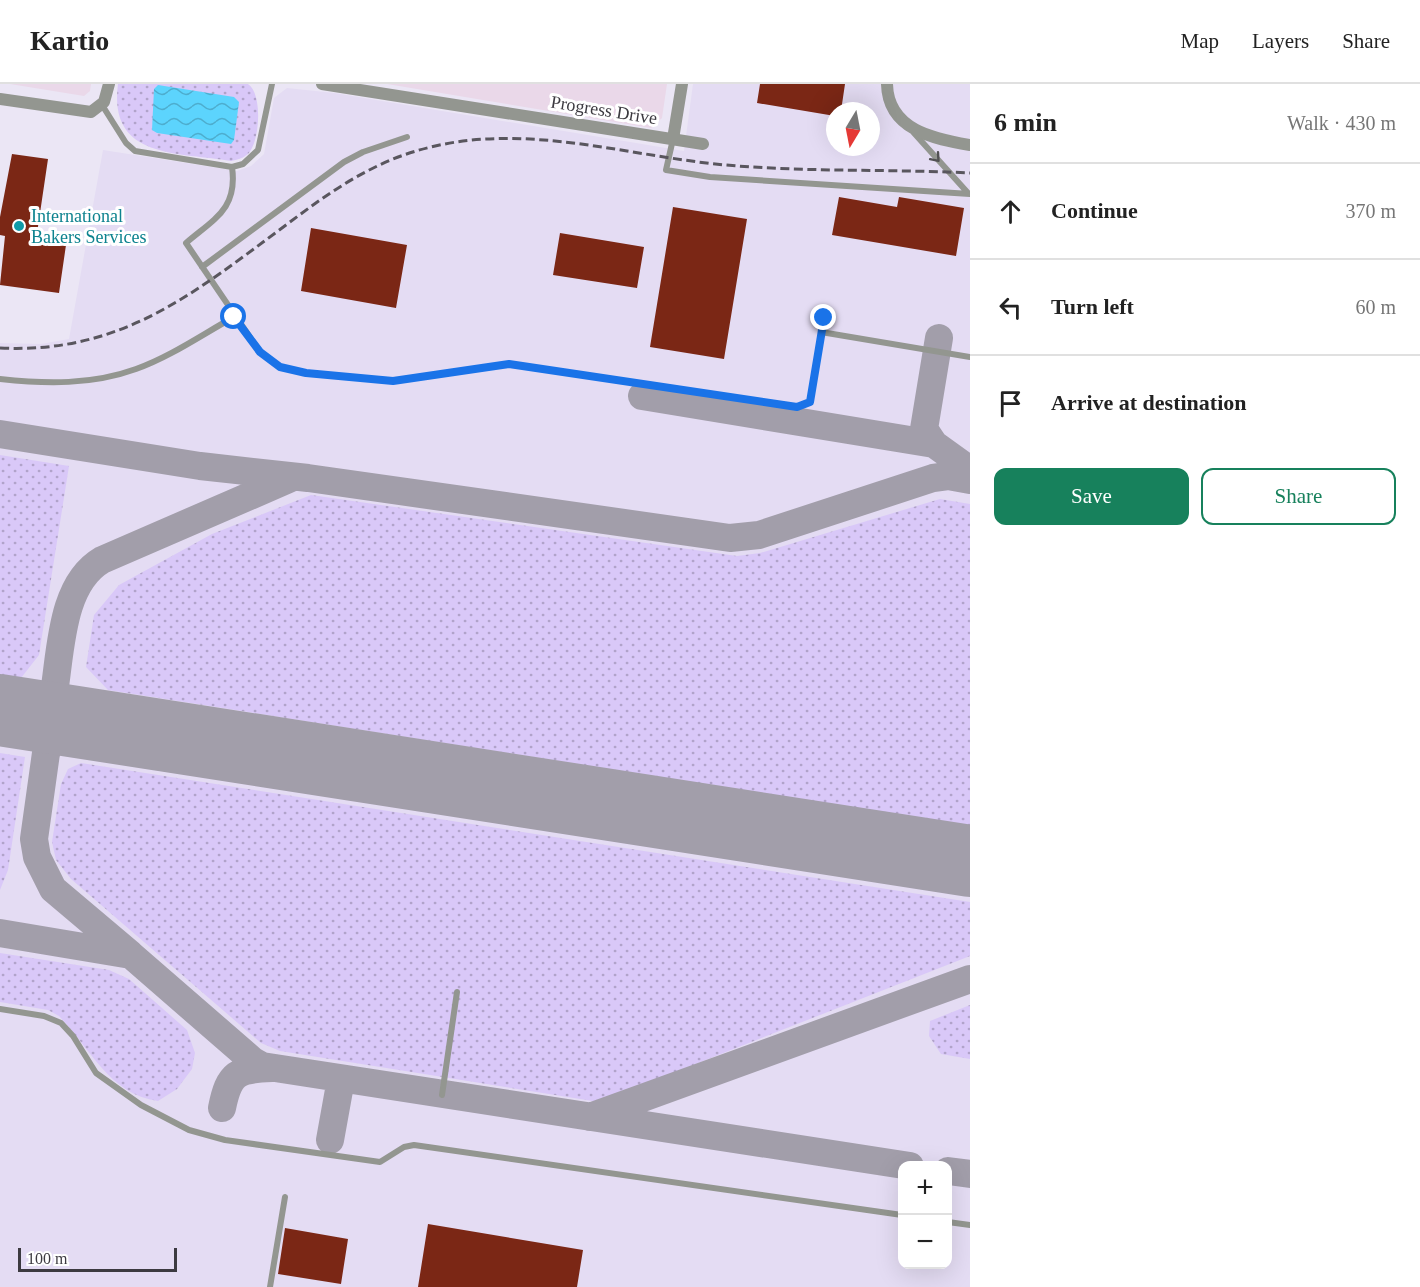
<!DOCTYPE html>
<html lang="en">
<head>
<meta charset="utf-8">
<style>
  body { margin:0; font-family:Georgia,serif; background:#f6f6f6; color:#222 }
  .controls { position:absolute; right:18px; bottom:18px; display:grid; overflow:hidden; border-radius:12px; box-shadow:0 6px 24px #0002 }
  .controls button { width:54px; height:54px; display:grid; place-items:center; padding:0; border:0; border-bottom:2px solid #e0e0e0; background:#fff; color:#222; font:30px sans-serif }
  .compass { position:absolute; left:826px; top:18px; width:54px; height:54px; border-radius:50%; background:#fff; box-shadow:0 6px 24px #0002; rotate:190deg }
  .scale { position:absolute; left:18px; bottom:15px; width:159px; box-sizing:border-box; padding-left:6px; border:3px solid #3c3a40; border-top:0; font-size:16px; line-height:21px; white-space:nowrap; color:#3c3a40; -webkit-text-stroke:4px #fff; paint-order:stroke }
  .stop { position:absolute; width:18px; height:18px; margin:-14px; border:4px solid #1a73e8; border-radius:50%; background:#fff }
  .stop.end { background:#1a73e8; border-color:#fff; box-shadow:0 2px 6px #0008 }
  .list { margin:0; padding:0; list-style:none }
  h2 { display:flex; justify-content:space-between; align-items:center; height:78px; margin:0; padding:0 24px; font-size:26px }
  h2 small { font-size:20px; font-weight:400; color:#767676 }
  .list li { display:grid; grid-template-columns:39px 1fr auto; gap:18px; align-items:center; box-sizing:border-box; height:96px; padding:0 24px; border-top:2px solid #e0e0e0 }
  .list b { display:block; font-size:22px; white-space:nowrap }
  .list em { font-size:20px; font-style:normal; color:#767676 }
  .actions { display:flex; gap:12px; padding:18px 24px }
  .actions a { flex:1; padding:14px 0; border:2px solid #17815c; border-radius:12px; text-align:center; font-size:21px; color:#17815c }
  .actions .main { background:#17815c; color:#fff }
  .icon { flex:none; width:33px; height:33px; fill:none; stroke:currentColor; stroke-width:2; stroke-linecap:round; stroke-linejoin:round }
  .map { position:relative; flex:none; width:970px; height:1203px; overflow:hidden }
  header { display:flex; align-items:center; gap:36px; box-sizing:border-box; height:84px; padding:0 30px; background:#fff; border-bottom:2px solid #e0e0e0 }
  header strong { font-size:28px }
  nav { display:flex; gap:33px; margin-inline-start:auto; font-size:21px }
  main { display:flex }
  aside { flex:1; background:#fff }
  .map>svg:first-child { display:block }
</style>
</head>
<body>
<header>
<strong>Kartio</strong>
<nav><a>Map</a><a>Layers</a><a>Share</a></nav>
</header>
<main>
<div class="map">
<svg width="970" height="1203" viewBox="0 0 970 1203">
  <defs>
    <pattern id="grass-dots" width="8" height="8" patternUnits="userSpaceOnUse" patternTransform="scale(1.5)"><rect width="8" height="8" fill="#d9c8f8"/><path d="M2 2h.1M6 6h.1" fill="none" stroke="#b1a3ca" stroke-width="1.8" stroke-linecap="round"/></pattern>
    <pattern id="water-waves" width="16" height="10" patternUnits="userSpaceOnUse" patternTransform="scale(1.5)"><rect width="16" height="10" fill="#5cd4fd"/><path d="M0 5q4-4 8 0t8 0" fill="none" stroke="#4dadce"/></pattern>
  </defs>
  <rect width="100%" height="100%" fill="#ebe6f5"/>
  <!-- industrial -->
  <path fill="#ead8e9" d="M10 0H91L90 7 84 12Z
    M387 0H667L662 34 651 44Z"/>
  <!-- built -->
  <path fill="#e4dcf3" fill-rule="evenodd" d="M693 0H970V1203H0V259L41 260 69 255 103 66 237 87 251 82 264 70 274 14 287 4 334 9 684 67ZM835 27H871V63H835ZM902 1082H948V1180H902Z"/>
  <!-- grass -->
  <path fill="url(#grass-dots)" d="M118 0H248C263 10 260 58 248 70 243 74 237 76 231 77 177 68 108 75 118 0Z
    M0 371 69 382 39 571 21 594 0 591Z
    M311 411 737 472 760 469 940 415 970 420V742L108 606 86 583 94 531 119 501 212 450Z
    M0 669 25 673 8 786 0 806Z
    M81 679 970 818V872L599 1018 280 967 261 959 71 795 56 776 52 758 61 700 68 685Z
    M0 869 109 886 129 895 187 946 195 969 192 985 177 1005 158 1017C109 1010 91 965 59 932L48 926 0 918Z
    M970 921V975L941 970 929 952 930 937Z"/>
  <!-- water -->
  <path fill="url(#water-waves)" d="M158 1 234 13 239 18 234 56 231 60 157 49 152 46 154 5Z"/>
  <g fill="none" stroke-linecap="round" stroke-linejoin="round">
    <!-- taxiway -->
    <path stroke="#a29eaa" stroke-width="28" d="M642 312 934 360 970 386
      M0 350 200 382 308 394 730 454 759 451 933 394 948 392 970 396
      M934 360 924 345 939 254
      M93 640 64 625 54 609C61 566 61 500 102 476L289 395
      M93 640 62 649 52 656 46 669 34 755 37 773 53 805 130 870
      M0 849 131 871 253 977 262 982 910 1082
      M222 1024C229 989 237 985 272 984
      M590 1033 970 895
      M330 1056 341 995
      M948 1087 970 1090"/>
    <!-- runway -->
    <path stroke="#a29eaa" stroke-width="72" d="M0 626 970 777"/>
  </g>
  <!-- building -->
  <path fill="#7b2715" d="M760 0H845L841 27H835V32L757 19Z
    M12 70 48 75 36 156 66 161 59 209 0 201 5 152 0 151V133Z
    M839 113 897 123 899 113 964 124 956 172 832 151Z
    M673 123 747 135 724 275 650 263Z
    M311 144 407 161 396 224 301 207Z
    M560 149 644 163 637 204 553 191Z
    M428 1140 583 1166 577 1203H418Z
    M285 1144 348 1155 341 1200 278 1190Z"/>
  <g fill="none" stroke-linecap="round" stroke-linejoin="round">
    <!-- service -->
    <path stroke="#939690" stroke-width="6" d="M102 21 126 59 135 67 232 83 243 80 258 66 272 0
      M914 49 968 109
      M673 55 666 86 710 93 970 110
      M232 83C238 125 214 135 186 159L260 268 280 283 306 289 393 297 509 280 797 323 810 318 824 234
      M202 183 344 78 363 68 407 53
      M821 248 970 273
      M0 295C46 300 92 301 136 285 170 273 203 250 234 233
      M0 925 44 932 61 939 73 952 96 989 141 1021 189 1046 225 1056 380 1078 404 1063 414 1061 902 1131
      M442 1011 457 908
      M948 1138 970 1141
      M270 1203 285 1113"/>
    <!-- minor -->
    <path stroke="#939690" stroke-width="12" d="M322 0 703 60
      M887 0C888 46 934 55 970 61
      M0 15 91 28 104 18 109 0
      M673 55 682 0"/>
    <!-- rail -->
    <path stroke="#59565e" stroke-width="3" stroke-dasharray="9 4.5" stroke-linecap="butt" d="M0 264C122 270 194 209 286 141 331 107 375 76 431 63 533 38 636 75 738 82 815 88 893 85 970 89"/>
  </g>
  <!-- one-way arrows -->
  <defs><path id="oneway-chevron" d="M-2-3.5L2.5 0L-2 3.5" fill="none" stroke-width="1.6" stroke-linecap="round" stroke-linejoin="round" transform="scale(1.5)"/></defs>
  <use stroke="#525154" href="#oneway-chevron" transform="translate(936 74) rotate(49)"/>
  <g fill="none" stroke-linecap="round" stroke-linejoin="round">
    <!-- route -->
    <path stroke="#1a73e8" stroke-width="8" d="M234 233 260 268 280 283 306 289 393 297 509 280 797 323 810 318 824 234"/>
  </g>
  <!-- markers -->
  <circle fill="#0f9aa8" stroke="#fff" stroke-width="2" cx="19" cy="142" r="6"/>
  <g text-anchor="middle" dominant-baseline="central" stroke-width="6" stroke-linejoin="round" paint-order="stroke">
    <!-- street labels -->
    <g font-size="18" fill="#3c3a40" stroke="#fff">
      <text transform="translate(604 26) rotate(9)">Progress Drive</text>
    </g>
    <!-- culture labels -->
    <g font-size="18" fill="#0d838f" stroke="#fff" text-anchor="start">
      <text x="31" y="132">International<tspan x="31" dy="21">Bakers Services</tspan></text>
    </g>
  </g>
</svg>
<div class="controls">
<button>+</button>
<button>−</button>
</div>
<svg class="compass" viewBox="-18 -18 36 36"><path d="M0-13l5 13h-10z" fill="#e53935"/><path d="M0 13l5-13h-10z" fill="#767676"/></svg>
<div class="scale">100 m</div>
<div class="stop" style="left:234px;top:233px"></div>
<div class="stop end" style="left:824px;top:234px"></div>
</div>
<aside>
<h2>6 min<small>Walk · 430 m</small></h2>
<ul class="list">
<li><svg class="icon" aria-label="ahead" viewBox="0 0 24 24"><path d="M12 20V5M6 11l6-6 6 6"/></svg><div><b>Continue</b></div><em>370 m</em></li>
<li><svg class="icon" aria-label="left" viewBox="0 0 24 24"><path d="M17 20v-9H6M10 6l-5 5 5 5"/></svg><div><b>Turn left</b></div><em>60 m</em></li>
<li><svg class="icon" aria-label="arrive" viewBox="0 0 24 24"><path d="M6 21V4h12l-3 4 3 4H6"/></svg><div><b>Arrive at destination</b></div></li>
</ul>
<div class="actions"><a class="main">Save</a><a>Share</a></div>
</aside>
</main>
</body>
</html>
